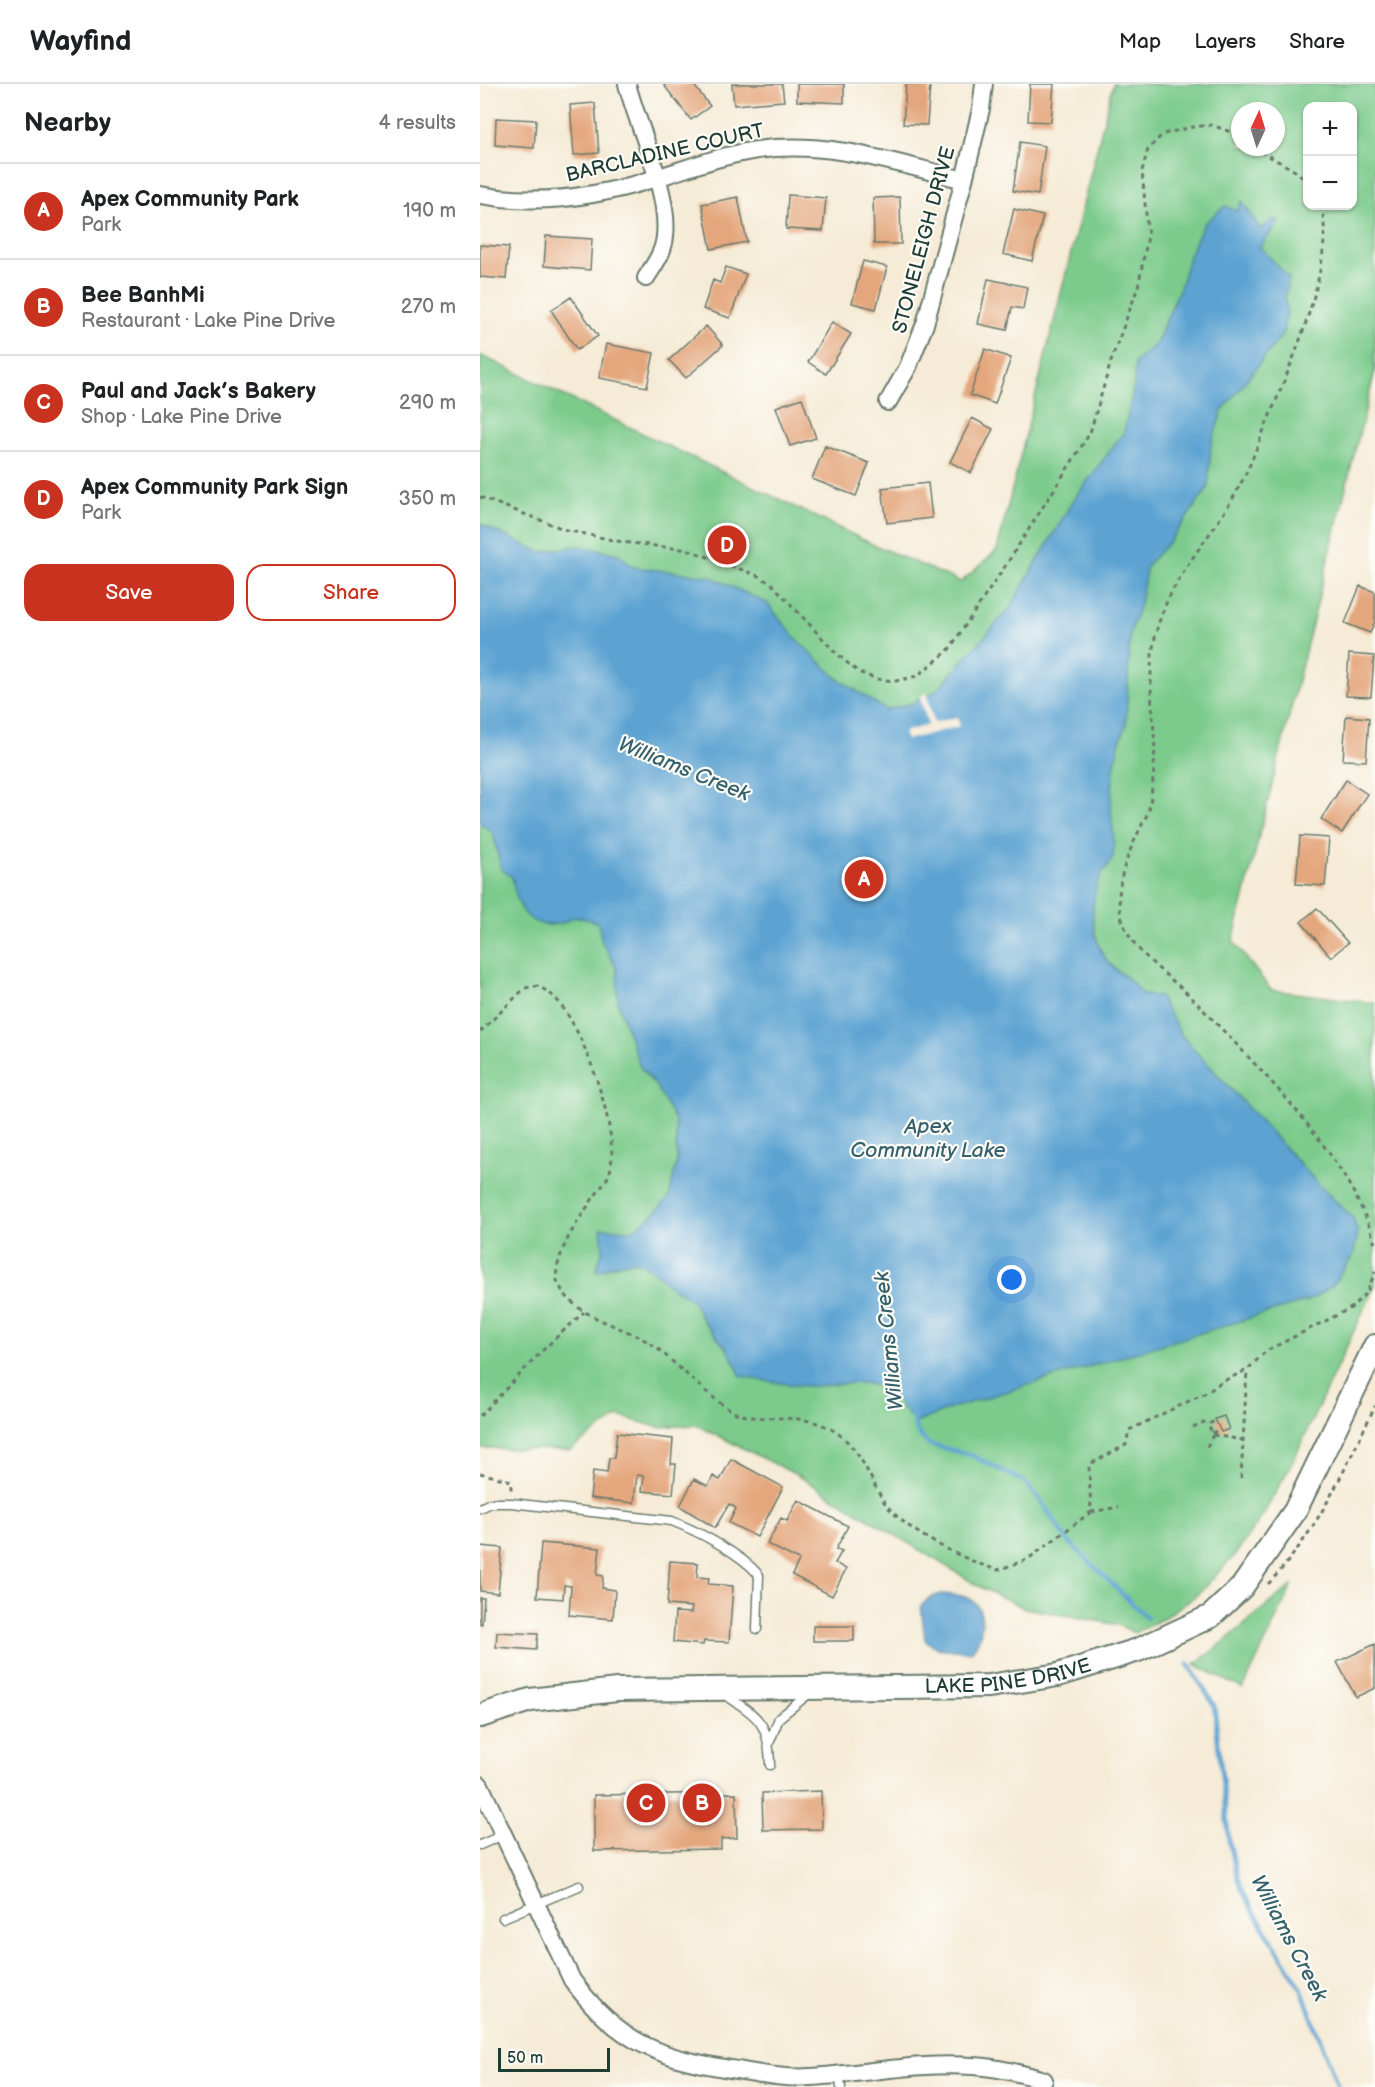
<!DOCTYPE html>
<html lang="en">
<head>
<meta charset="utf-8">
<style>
  body { margin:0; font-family:"Balsamiq Sans",sans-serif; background:#f2f2f2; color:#202124 }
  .controls { position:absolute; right:18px; top:18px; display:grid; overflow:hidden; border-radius:12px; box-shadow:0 2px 4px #0004 }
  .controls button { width:54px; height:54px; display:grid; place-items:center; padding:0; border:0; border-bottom:2px solid #e0e0e0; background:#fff; color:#202124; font:30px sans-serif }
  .compass { position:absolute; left:751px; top:18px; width:54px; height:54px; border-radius:50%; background:#fff; box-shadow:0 2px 4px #0004; rotate:4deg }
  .scale { position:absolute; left:18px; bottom:15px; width:112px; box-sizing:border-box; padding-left:6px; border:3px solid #1f3d34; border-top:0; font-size:16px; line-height:21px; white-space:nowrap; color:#1f3d34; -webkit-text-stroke:4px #fdfcf7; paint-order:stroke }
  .you { position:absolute; left:532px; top:1196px; width:21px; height:21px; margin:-15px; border:4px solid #fff; border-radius:50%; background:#1a73e8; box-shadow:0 0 0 9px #1a73e833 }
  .badge { display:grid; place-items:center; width:39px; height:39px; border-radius:50%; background:#c8321e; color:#fff; font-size:20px; font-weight:700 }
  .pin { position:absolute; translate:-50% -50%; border:3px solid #fff; box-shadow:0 2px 6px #0006 }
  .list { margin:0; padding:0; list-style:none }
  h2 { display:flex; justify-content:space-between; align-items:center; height:78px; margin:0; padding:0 24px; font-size:26px }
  h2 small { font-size:20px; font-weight:400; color:#757577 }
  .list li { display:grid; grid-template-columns:39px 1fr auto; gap:18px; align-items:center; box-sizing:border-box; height:96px; padding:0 24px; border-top:2px solid #e0e0e0 }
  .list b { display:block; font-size:22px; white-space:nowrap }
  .list p { margin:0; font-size:20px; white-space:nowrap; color:#757577 }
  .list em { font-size:20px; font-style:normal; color:#757577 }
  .actions { display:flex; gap:12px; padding:18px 24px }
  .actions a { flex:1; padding:14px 0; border:2px solid #c8321e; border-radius:18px; text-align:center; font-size:21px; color:#c8321e }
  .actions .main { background:#c8321e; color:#fff }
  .map { position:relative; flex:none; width:895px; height:2003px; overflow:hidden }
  header { display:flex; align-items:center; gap:36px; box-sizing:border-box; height:84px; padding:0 30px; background:#fff; border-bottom:2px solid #e0e0e0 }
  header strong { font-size:28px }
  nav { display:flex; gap:33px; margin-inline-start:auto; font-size:21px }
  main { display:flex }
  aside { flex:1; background:#fff }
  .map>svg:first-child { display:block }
</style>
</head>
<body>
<header>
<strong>Wayfind</strong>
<nav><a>Map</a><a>Layers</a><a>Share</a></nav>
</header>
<main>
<aside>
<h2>Nearby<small>4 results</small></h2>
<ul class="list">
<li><span class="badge">A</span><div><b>Apex Community Park</b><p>Park</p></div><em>190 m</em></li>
<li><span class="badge">B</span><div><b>Bee BanhMi</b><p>Restaurant · Lake Pine Drive</p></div><em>270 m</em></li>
<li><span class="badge">C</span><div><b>Paul and Jack’s Bakery</b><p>Shop · Lake Pine Drive</p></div><em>290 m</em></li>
<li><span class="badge">D</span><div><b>Apex Community Park Sign</b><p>Park</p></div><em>350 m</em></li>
</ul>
<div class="actions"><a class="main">Save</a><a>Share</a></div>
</aside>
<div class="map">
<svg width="895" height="2003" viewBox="0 0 895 2003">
  <rect width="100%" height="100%" fill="#fdfcf7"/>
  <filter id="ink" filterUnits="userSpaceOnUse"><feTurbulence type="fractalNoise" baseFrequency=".0167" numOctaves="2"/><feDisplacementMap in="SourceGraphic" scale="12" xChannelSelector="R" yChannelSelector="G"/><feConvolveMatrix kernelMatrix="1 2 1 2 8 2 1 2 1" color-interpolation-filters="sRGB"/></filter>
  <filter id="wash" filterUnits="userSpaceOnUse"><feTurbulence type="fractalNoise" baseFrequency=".008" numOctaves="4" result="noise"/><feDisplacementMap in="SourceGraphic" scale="24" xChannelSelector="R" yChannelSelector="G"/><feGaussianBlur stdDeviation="1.35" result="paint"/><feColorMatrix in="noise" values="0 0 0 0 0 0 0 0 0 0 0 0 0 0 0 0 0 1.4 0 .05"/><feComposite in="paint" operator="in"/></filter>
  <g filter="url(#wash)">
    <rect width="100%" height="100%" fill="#f5ebd6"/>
    <!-- green -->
    <path fill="#7ccb8c" stroke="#4e8460" stroke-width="1.5" fill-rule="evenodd" d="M633 0H895V287L753 857 791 906 895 919V1202L812 1379 783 1431 755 1471 718 1510 682 1535 654 1549 639 1541 545 1524 502 1504 315 1390 216 1341 177 1343 139 1332 90 1366 0 1364V271L392 460 481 498 517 466ZM828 22H872V122H828ZM760 27H796V63H760Z
      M812 1502 763 1605 714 1580C750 1557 777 1526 812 1502Z"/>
    <!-- water -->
    <path fill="#5ca3d2" stroke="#3e7083" stroke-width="1.5" d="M762 117 780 145 794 135 799 138 780 163 809 194 805 212 807 229 802 251 742 327 731 361 728 404 690 457 667 481 659 524 650 549 646 641C635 665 631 701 631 727 632 741 636 761 633 773 631 779 625 784 622 789 612 808 610 835 617 856 627 889 648 888 663 911L679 912 702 952 842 1104 873 1134 878 1150 873 1172 852 1202 830 1216 472 1324 435 1339C424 1326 414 1311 399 1303 381 1294 349 1303 330 1302 306 1301 284 1297 261 1292L248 1266 224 1238 212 1216 187 1200 180 1191 157 1177 138 1180 116 1187 123 1165 121 1144 152 1146 171 1133 189 1114 197 1076 195 1036 176 1002 160 983 138 919 137 885 122 858 118 838C111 837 102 833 95 833 90 834 86 838 82 839 46 848 37 821 32 793L21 785 13 749 0 739V440L60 468 99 462 139 470 153 483 229 492 287 519 317 556 358 595 406 626 433 619 456 607 530 524 594 415 644 348 654 302 655 278 676 260 701 201 710 169 724 140 745 122 757 127Z
      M461 1510C470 1511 482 1510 490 1515 508 1526 503 1554 491 1568L457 1564 445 1556 441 1522 449 1514Z"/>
    <!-- pier -->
    <path fill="#f5ebd6" d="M446 609 454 639 477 633 480 642 426 656 423 648 448 641 440 613Z"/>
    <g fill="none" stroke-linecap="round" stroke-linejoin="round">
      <!-- stream -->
      <path stroke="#5ca3d2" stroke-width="4.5" d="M433 1334 437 1348 448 1360 491 1371 543 1397 558 1413 588 1457 667 1534
        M708 1580 734 1621 749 1757 758 1796 767 1816 821 1904 858 2003"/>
    </g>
    <g id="blocks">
      <!-- building -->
      <path fill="#e4a67c" d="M183 0H213L230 22 211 36Z
        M252 0H302L304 17 254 21Z
        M317 0H364V19L317 17Z
        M426 0 450 1 447 41 423 40Z
        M550 0H574L571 38 548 37Z
        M115 19 119 69 94 71 90 21Z
        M16 34 56 36 54 64 15 61Z
        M540 58 565 62 558 111 533 107Z
        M308 111 346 114 343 147 306 145Z
        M258 113 267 158 231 165 222 120Z
        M420 113 421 160H394L393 114Z
        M534 125 563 132 552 177 523 170Z
        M66 152 112 155 110 186 64 182Z
        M0 161 29 163 26 195 0 193Z
        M383 177 407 183 396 225 372 219Z
        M246 183 266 190 250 234 223 225 233 196 240 199Z
        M508 195 547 203 543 225 532 223 527 246 498 240Z
        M91 213 118 252 97 266 71 226Z
        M352 238 371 250 346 290 328 278Z
        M226 242 243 261 206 294 189 276Z
        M126 260 174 269 167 303 119 294Z
        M505 265 531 274 515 320 490 311Z
        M322 314 336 354 310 362 296 323Z
        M492 334 513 345 491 389 470 378Z
        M345 362 389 379 376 412 332 395Z
        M448 399 452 434 407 439 402 404Z
        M880 502 895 508V537L890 549 865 539Z
        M869 570 894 572 891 613 866 612Z
        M866 632 889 634 886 677 863 676Z
        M866 696 887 710 862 749 841 735Z
        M820 752 849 754 845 802 816 800Z
        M837 824 868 859 851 873 821 838Z
        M744 1332 749 1345 741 1348 735 1335Z
        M137 1349 193 1355 191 1380H196L193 1410 162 1407 164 1392 157 1391 154 1419 110 1414 113 1387 127 1389 129 1374H134Z
        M251 1375 303 1403 277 1453 249 1439 256 1424 249 1420 235 1444 200 1422 214 1395 228 1402 233 1392 240 1396Z
        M318 1416 368 1442 356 1465 362 1467 355 1479 366 1485 352 1512 312 1491 319 1476 287 1460 301 1434 307 1437Z
        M61 1459 120 1464 117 1491 123 1492 122 1504 135 1506 133 1535 89 1531 91 1502 84 1501 83 1515 57 1513Z
        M0 1462 22 1464 18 1509 0 1507Z
        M190 1477 218 1479 217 1493 229 1494 228 1500 253 1502 249 1558 224 1557 223 1561 193 1558 195 1528 211 1529 212 1523 187 1521Z
        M0 1514H4L2 1540H0Z
        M333 1542H374V1557H333Z
        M17 1548 58 1550 56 1566 16 1563Z
        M895 1560V1604L876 1613 857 1578Z
        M341 1707 342 1745 283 1746 282 1709Z
        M256 1709 257 1754 241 1755V1765L114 1767V1711Z"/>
    </g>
  </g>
  <g filter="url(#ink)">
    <use href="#blocks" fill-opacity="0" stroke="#6a7a6d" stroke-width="1.5"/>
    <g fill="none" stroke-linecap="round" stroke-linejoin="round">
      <!-- service casing -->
      <g stroke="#6a7a6d" stroke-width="11">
        <path id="service" d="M0 1424 11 1419H31L192 1437C219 1448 260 1469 279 1491L277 1545
          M245 1611C279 1633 289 1639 290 1681
          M290 1657 299 1634 330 1609
          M0 1761 25 1750
          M23 1834 99 1802
          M359 1991 361 2003"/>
      </g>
      <!-- minor casing -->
      <g stroke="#6a7a6d" stroke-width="20">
        <path id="minor" d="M147 0C158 43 190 109 185 152 184 168 174 181 166 194
          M0 111C60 122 118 113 176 94 209 84 242 71 277 66 349 56 415 79 484 96
          M408 318 428 283 445 240 484 96 501 25 504 0
          M0 1701 92 1896C139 1960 182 1975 257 1986 281 1990 306 1995 330 1993 384 1990 439 1978 493 1982 517 1983 540 1989 564 1996"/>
      </g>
      <!-- secondary casing -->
      <g stroke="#6a7a6d" stroke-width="26">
        <g id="secondary">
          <path id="s1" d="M0 1632 50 1616 137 1606 509 1602 578 1591 658 1566 731 1532 762 1503 815 1427 895 1262"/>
        </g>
      </g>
      <!-- path -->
      <path stroke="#6a7a6d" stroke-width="3" stroke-dasharray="4.5 4.5" stroke-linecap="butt" d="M773 63 817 88 828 99
        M841 122C857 177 810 283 788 336 779 357 771 381 760 401 738 445 701 481 683 527 666 571 671 604 674 649 676 671 673 698 670 720 669 729 663 738 659 747 647 772 636 798 640 826 645 865 687 889 713 915 778 984 867 1067 895 1159
        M0 413 86 446 142 458 209 466 276 491 292 500 355 568 378 588 396 595 416 597 437 592 468 567 526 481 610 349 632 274 658 203 668 152 662 87 668 65 683 50 712 43 732 41 748 47 760 54
        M0 948 45 904 58 902C63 905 69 908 73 912 102 938 143 1053 129 1090 126 1098 119 1106 114 1113 97 1138 78 1164 76 1194 93 1239 145 1238 178 1265 195 1279 239 1322 256 1329 283 1339 314 1328 345 1342 378 1357 386 1388 403 1416 420 1445 485 1477 518 1486L548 1475 611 1428 609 1384 612 1379 646 1361 649 1346 728 1308 741 1298 767 1286 786 1267 871 1224 887 1208 895 1188
        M0 1332 66 1263 104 1228
        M713 1343 727 1337 728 1340
        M732 1349 740 1346
        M733 1351 763 1356
        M727 1363 733 1351 728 1340 736 1337
        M0 1389 31 1397V1408
        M761 1394 767 1286
        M611 1428 639 1423
        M788 1500C837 1449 865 1385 895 1322"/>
      <!-- service -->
      <use href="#service" stroke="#fff" stroke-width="8"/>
      <!-- minor -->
      <use href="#minor" stroke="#fff" stroke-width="16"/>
      <!-- secondary -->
      <use href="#secondary" stroke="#fff" stroke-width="22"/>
    </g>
  </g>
  <g text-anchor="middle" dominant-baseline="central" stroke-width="4.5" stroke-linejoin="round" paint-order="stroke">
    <!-- street labels -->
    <g font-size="20" fill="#1f3d34" stroke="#fdfcf7">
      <text transform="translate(185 69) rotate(-13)">BARCLADINE COURT</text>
      <text transform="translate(444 156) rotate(-75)">STONELEIGH DRIVE</text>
      <text stroke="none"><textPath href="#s1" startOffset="532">LAKE PINE DRIVE</textPath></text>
    </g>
    <!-- water labels -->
    <g font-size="21" font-style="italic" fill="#34616b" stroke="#fdfcf7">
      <text transform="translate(204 685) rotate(22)">Williams Creek</text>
      <text x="448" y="1042">Apex<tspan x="448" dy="24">Community Lake</tspan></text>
      <text transform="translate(409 1257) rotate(-96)">Williams Creek</text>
      <text transform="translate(809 1854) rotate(62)">Williams Creek</text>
    </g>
  </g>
</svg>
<div class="controls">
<button>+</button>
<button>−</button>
</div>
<svg class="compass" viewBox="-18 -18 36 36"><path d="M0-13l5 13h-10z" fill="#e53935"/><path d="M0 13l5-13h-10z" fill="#757577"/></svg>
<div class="scale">50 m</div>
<div class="you"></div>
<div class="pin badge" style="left:384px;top:795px">A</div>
<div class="pin badge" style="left:222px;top:1719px">B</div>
<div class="pin badge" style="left:166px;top:1719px">C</div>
<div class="pin badge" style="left:247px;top:461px">D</div>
</div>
</main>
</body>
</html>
